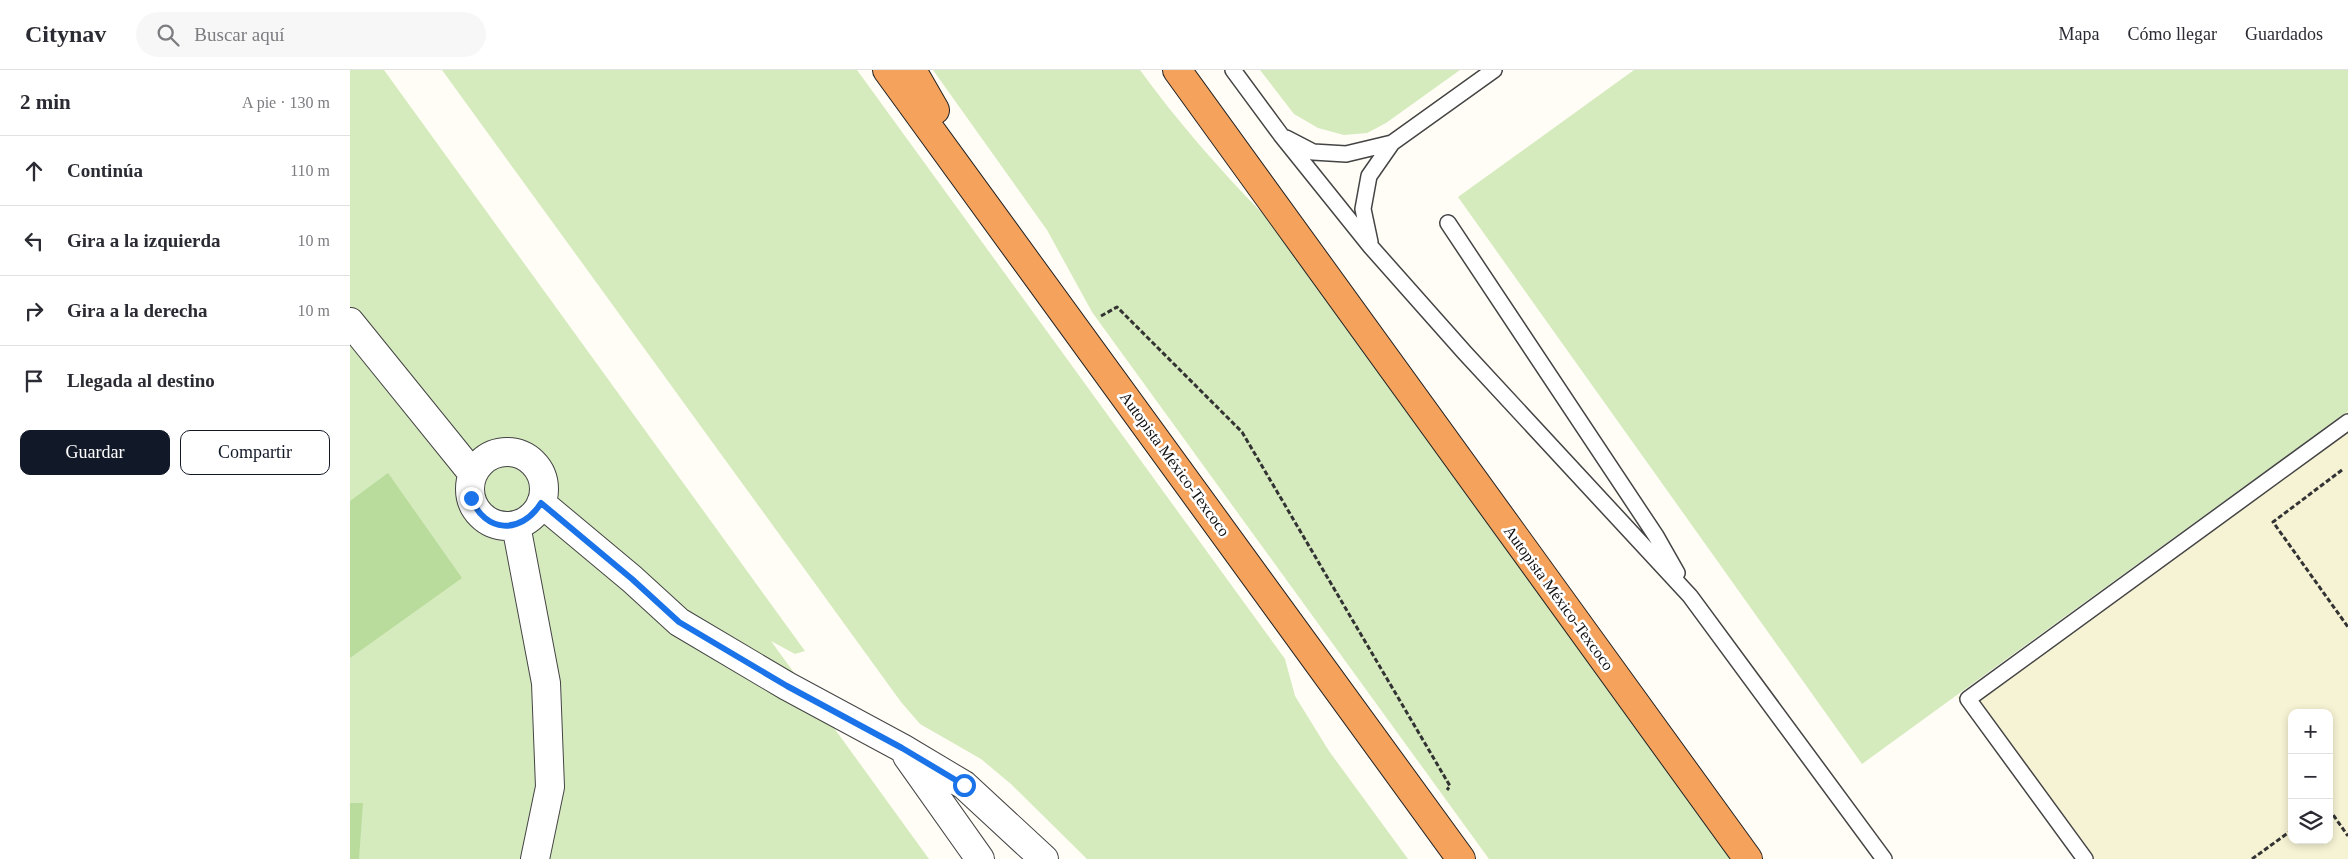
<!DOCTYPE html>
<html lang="es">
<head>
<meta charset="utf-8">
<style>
  body { margin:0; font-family:Georgia,serif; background:#f7f7f7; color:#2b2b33 }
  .controls { position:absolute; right:15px; bottom:15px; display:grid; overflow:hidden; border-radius:10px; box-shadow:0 2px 8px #0003 }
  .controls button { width:45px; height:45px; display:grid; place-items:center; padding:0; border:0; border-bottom:1px solid #e1e1e2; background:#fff; color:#2b2b33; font:25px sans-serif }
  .stop { position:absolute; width:15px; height:15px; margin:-11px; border:4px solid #1a73e8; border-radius:50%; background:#fff }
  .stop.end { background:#1a73e8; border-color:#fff; box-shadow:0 1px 5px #0008 }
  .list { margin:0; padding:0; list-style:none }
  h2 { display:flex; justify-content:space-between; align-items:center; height:65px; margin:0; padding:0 20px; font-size:21px }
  h2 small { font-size:16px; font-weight:400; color:#7c7c81 }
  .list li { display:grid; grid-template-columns:32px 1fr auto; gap:15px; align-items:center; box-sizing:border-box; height:70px; padding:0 20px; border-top:1px solid #e1e1e2 }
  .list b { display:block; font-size:19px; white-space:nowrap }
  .list em { font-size:16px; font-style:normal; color:#7c7c81 }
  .actions { display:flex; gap:10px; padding:15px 20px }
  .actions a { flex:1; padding:11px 0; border:1px solid #111827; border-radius:10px; text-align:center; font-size:18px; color:#111827 }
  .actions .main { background:#111827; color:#fff }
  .icon { flex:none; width:28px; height:28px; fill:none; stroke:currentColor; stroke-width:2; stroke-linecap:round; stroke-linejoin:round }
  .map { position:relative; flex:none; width:1998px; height:789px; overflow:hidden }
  header { display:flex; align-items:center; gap:30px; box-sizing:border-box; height:70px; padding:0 25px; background:#fff; border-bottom:1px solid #e1e1e2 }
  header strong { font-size:24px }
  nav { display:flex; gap:28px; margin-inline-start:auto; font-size:18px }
  .search { width:350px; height:45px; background:#f7f7f7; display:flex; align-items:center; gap:12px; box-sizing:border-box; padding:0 18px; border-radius:28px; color:#7c7c81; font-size:19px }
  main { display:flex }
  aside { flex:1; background:#fff }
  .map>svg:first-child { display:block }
</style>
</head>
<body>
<header>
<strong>Citynav</strong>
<div class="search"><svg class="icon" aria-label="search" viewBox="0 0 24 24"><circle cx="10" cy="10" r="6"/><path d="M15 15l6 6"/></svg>Buscar aquí</div>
<nav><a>Mapa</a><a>Cómo llegar</a><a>Guardados</a></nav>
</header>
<main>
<aside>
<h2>2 min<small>A pie · 130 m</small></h2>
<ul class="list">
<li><svg class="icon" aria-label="ahead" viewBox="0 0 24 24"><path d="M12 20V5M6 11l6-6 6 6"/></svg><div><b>Continúa</b></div><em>110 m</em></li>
<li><svg class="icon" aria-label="left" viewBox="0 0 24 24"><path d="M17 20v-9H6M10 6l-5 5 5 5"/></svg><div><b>Gira a la izquierda</b></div><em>10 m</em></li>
<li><svg class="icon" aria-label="right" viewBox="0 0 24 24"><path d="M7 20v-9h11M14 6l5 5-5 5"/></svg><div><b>Gira a la derecha</b></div><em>10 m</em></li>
<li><svg class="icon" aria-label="arrive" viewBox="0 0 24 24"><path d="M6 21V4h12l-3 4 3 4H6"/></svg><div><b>Llegada al destino</b></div></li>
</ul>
<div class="actions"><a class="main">Guardar</a><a>Compartir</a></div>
</aside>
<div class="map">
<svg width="1998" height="789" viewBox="0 0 1998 789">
  <rect width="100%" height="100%" fill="#fffdf5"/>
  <!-- farmland -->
  <path fill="#f6f3d4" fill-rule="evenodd" d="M1998 341V789H1725L1607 627ZM1942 643H1979V770H1942Z"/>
  <!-- green -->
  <path fill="#d5ebbd" d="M0 0H34L455 581 445 584 421 571 579 789H0Z
    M92 0H507L935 589 945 626 979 681 1058 789H737L661 714 631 689 570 654 551 632Z
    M583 0H790C828 52 869 99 914 145L1381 789H1139L755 260 742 242 697 160Z
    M910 0H1110L1036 53 1017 63 994 65 968 58 944 44Z
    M1284 0H1998V341L1512 694 1108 127Z"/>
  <!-- forest -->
  <path fill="#b9dc9c" d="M38 403 112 508 0 588V431Z
    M0 733H13L9 789H0Z"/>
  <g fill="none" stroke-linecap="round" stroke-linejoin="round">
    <!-- lane casing -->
    <g stroke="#444" stroke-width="18">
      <path id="lane" d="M883 0 931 65 1021 177 1115 283 1340 526 1534 789
        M936 68 963 82 996 84 1042 73
        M1098 153 1306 466 1327 503
        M1020 172 1013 139 1019 106 1042 73 1144 0
        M1735 789 1618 629 1998 352"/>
    </g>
    <!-- street casing -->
    <g stroke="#444" stroke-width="30">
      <path id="street" d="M0 252 123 404
        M120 419a37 37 0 1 1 74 0a37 37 0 1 1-74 0Z
        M191 433 282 509 329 552 437 616 552 678 614 715 694 789
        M166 455 196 613 200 717 185 789
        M557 686 630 789"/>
    </g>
    <!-- highway casing -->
    <g stroke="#222" stroke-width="30">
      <path id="highway" d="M537 0 1111 789
        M562 0 585 40
        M827 0 1398 789"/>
    </g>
    <!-- path -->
    <path stroke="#333" stroke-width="3" stroke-dasharray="5 2.5" stroke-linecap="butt" d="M751 246 767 237 892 362 1100 716 1097 720
      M1992 400 1923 452 1998 557
      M1979 739 1998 766
      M1902 789 1942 760"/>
    <!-- lane -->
    <use href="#lane" stroke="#fff" stroke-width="15"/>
    <!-- street -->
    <use href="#street" stroke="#fff" stroke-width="28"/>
    <!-- highway -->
    <use href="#highway" stroke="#f5a25d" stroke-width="28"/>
  </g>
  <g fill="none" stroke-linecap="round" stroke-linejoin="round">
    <!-- route -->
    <path stroke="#1a73e8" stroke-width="6" d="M121 428C135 463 171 465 191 433L282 509 329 552 437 616 552 678 614 715"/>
  </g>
  <g text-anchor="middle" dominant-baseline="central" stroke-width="5" stroke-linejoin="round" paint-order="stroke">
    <!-- street labels -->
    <g font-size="16" fill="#111" stroke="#fff">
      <text transform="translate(825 394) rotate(54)">Autopista México-Texcoco</text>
      <text transform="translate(1209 528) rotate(54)">Autopista México-Texcoco</text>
    </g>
  </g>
</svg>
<div class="controls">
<button>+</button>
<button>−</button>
<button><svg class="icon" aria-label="layers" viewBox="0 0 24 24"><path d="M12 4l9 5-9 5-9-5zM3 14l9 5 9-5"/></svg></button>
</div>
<div class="stop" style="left:614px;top:715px"></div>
<div class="stop end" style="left:121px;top:428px"></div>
</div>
</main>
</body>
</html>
